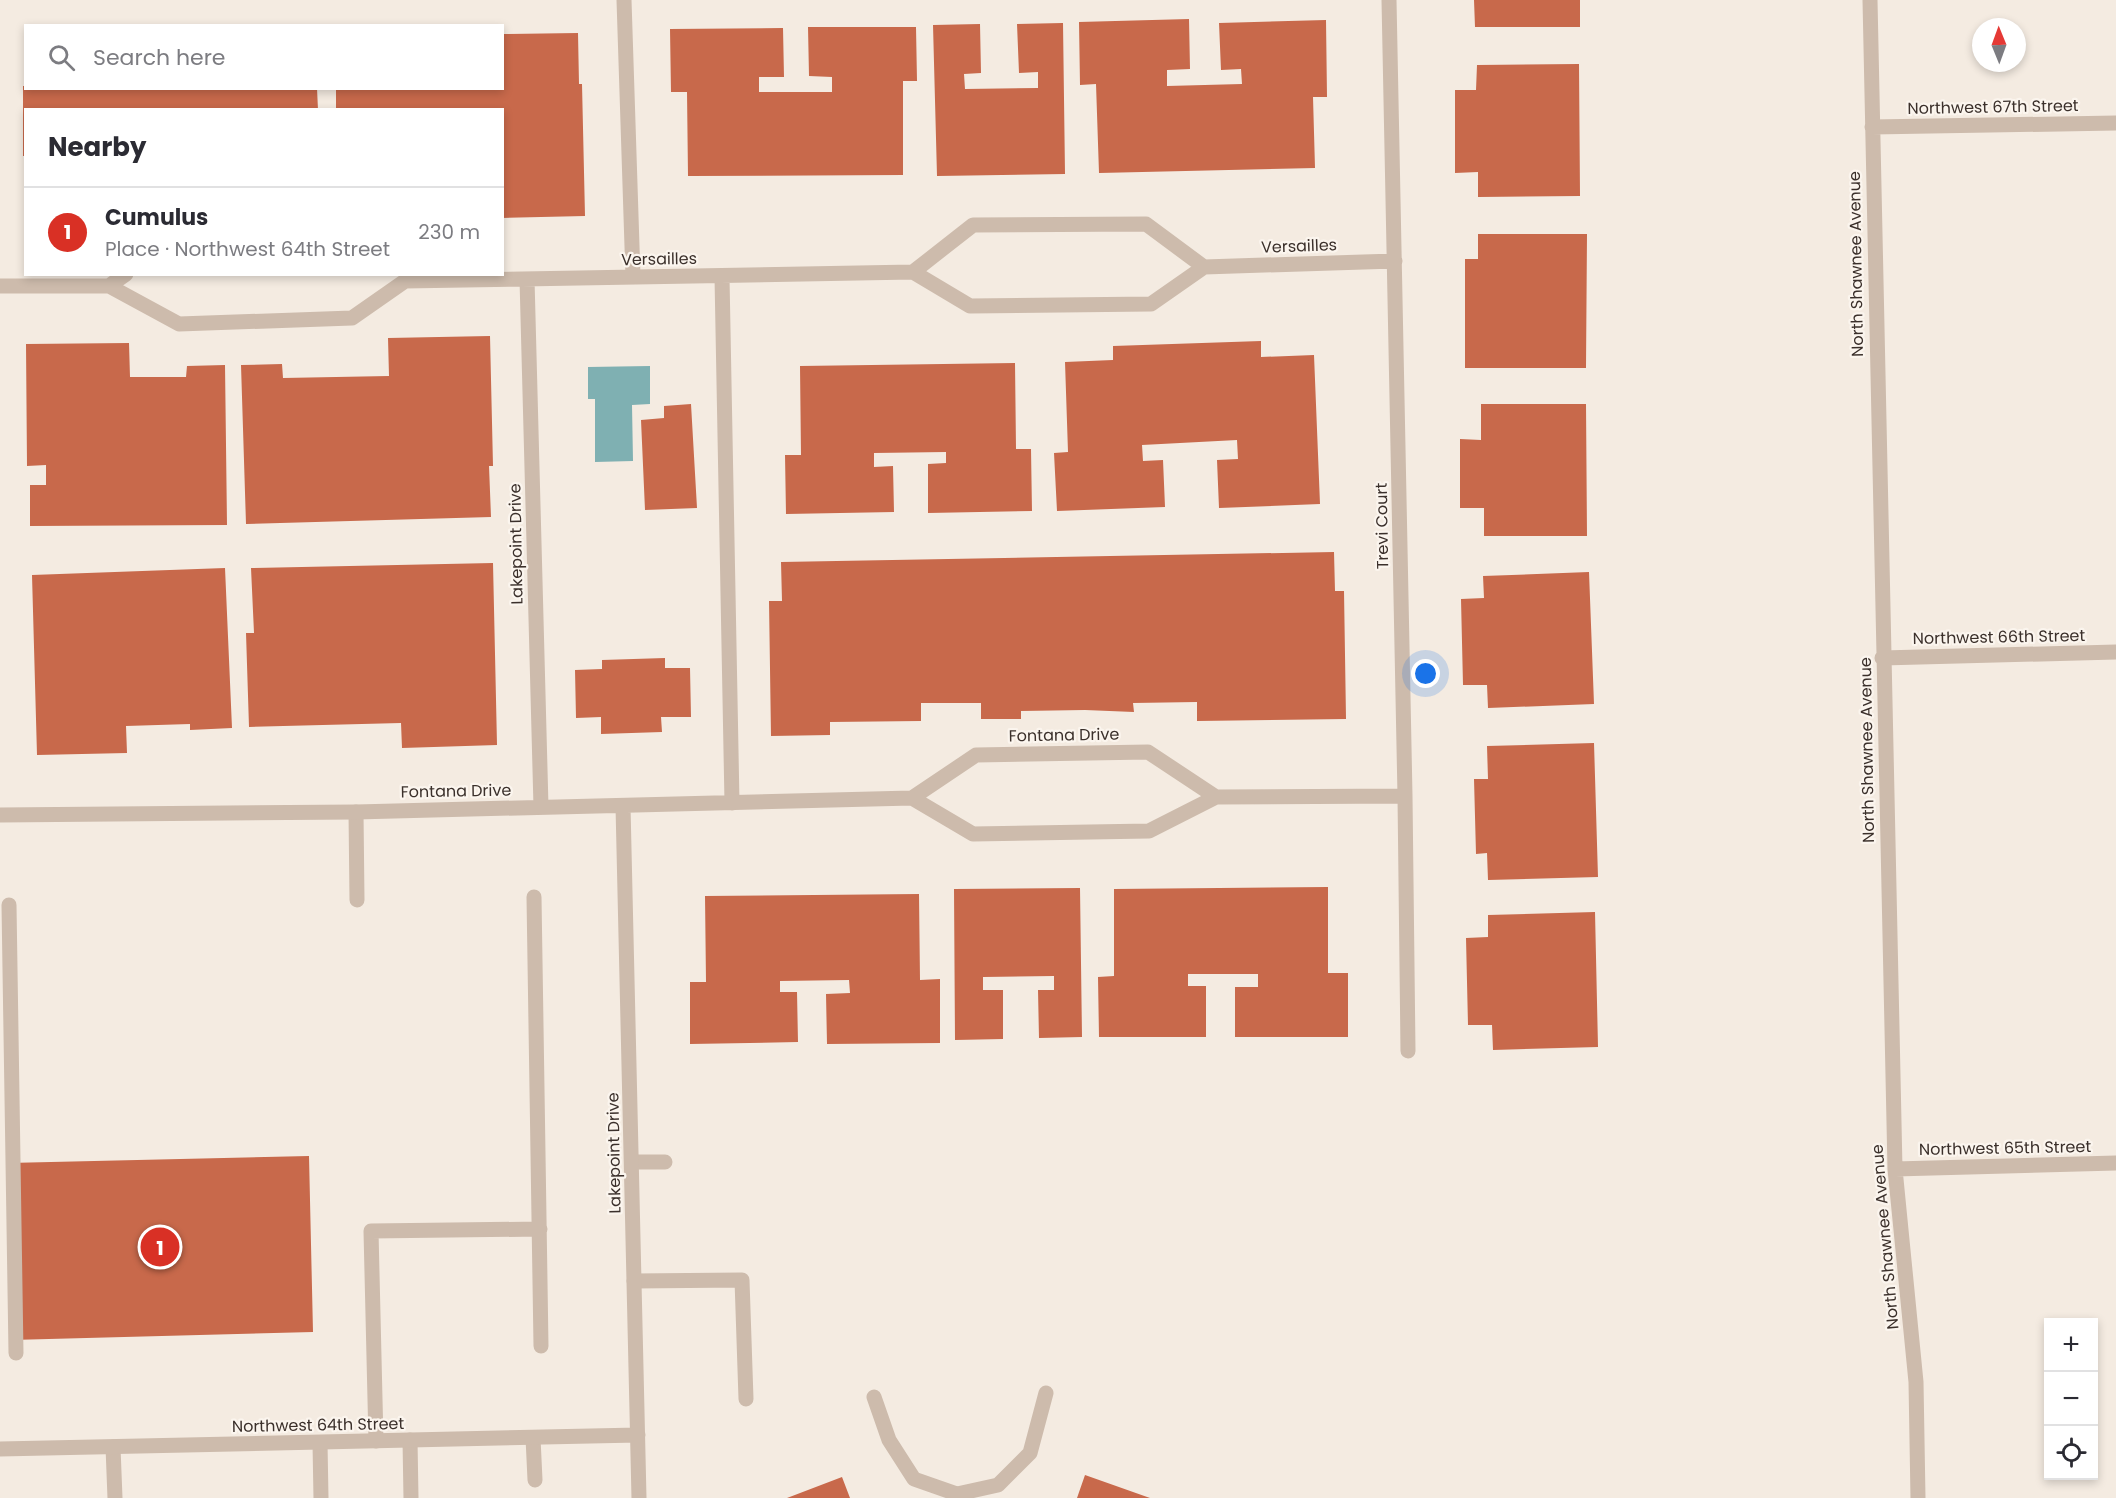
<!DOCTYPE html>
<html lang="en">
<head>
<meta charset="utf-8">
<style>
  body { margin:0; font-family:Poppins,sans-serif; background:#f7f7f7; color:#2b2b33 }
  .controls { position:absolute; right:18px; bottom:18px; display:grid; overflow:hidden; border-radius:0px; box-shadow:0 3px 9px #0003 }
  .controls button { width:54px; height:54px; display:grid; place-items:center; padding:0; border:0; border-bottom:2px solid #e1e1e2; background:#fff; color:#2b2b33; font:30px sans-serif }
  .compass { position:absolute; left:1972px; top:18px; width:54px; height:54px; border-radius:50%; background:#fff; box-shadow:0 3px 9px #0003; rotate:359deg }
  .you { position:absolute; left:1426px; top:674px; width:21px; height:21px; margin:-15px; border:4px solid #fff; border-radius:50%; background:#1a73e8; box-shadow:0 0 0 9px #1a73e833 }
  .badge { display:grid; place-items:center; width:39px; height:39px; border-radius:50%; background:#d93025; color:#fff; font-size:20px; font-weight:700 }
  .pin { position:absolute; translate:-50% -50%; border:3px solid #fff; box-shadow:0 2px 6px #0006 }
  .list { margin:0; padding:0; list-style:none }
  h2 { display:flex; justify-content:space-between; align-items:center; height:78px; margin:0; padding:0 24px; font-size:26px }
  h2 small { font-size:20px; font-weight:400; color:#7c7c81 }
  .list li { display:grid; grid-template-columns:39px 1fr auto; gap:18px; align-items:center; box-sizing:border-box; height:90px; padding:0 24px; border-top:2px solid #e1e1e2 }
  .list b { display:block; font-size:22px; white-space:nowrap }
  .list p { margin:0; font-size:20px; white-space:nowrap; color:#7c7c81 }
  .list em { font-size:20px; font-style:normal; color:#7c7c81 }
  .icon { flex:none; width:33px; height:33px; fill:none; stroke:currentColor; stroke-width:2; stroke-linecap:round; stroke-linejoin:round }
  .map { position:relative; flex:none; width:2116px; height:1498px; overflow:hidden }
  .search { position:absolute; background:#fff; box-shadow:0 3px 9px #0003; left:24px; top:24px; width:480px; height:66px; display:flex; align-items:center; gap:15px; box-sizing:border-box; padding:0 21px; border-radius:0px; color:#7c7c81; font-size:22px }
  .panel { position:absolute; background:#fff; box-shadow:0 3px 9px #0003; left:24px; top:108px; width:480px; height:168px; border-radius:0px }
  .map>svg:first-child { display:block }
</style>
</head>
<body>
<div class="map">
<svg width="2116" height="1498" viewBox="0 0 2116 1498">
  <rect width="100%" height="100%" fill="#f4ebe1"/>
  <!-- water -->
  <path fill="#7fb0b2" d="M650 366V404L632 405 633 461 595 462V399H588V367Z"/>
  <!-- building -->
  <path fill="#c8694b" d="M1474 0H1580V27H1475Z
    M1189 19 1190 69 1167 70V86L1242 84 1241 69 1221 70 1219 23 1326 20 1327 97H1313L1315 168 1099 173 1096 84 1080 85 1079 22Z
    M1063 23 1065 174 937 176 933 25 980 24 981 73 964 74 965 89 1038 88V72L1019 73 1017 24Z
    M808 27H916L917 81H903V175L688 176 687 92H671L670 29 783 28 784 77H759V92H832V77L809 76Z
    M578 33 579 84H582L585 216 502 218V110H336V88H502V34Z
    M1579 64 1580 196 1478 197V172L1455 173V90H1476L1477 65Z
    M23 86H26V88H317L318 110H26V156H23Z
    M1478 234H1587L1586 368H1465V259H1478Z
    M490 336 493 466H489L491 517 246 524 241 365 282 364 283 378 389 376 388 338Z
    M1261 341V357L1314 355 1320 504 1219 508 1217 460 1238 459 1237 440 1142 445 1143 461 1163 460 1165 507 1057 511 1054 453 1068 452 1065 362 1113 360V346Z
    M129 343 130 377H186L187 366 225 365 227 525 30 526V485H46V465L27 466 26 344Z
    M1015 363 1016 449H1031L1032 511 928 513V464L946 463V452L874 453V467L893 466 894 512 786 514 785 455H801L800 366Z
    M691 404 697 508 645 510 641 420 664 418V406Z
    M1481 404H1586L1587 536H1484V508H1460V439L1481 440Z
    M1334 552 1335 591H1344L1346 719 1197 721V702L1133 703 1134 712 1085 710 1021 711V719H981V703H921V721L830 722V735L771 736 769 601H782L781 562Z
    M493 563 497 745 402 748 401 723 249 727 246 633H254L251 568Z
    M225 568 232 728 190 730V724L126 726 127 753 37 755 32 575Z
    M1589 572 1594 704 1488 708 1487 685H1463L1461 599 1484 598 1483 576Z
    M665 658V668H690L691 717H661L662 732 601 734V717L576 718 575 670 602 669V660Z
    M1594 743 1598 877 1488 880 1487 853 1476 854 1474 779H1488L1487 746Z
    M1328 887V973H1348V1037H1235V987H1258V974H1188V986H1206V1037H1099L1098 977 1114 976V889Z
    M1080 888 1082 1037 1039 1038 1038 990H1054V976L983 977V990H1003V1039L955 1040 954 889Z
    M919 894 920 980 940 979V1043L827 1044 826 994 850 993 849 980 780 981V992H797L798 1042 690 1044V982H706L705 896Z
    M1595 912 1598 1047 1493 1050 1492 1025H1468L1466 938 1488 937V915Z
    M309 1156 313 1332 11 1340 8 1163Z
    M1085 1475 1150 1498H1077Z
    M842 1477 850 1498H787Z"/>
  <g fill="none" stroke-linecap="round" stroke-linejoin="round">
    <!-- lane -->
    <path stroke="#cdbbac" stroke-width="15" d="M356 812 357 900
      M534 897 541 1346
      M9 905 16 1353
      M632 1162H665
      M634 1281 742 1280 746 1399
      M874 1397 889 1440 914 1479 957 1494 998 1485 1030 1453 1046 1393
      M533 1438 535 1480
      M410 1440 411 1498
      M376 1441 371 1231 540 1229
      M320 1443 321 1498
      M113 1447 115 1498"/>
    <!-- street -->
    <path stroke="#cdbbac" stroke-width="15" d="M624 0 633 277
      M1389 0 1405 796 1408 1051
      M1870 0 1895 1169 1916 1382 1918 1498
      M1872 127 2116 123
      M913 272 973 225 1146 224 1204 267
      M722 277 732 803
      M527 279 541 807
      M0 286H109L179 324 352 318 405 281 913 272 970 306 1151 304 1204 267 1395 261
      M109 286 126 274
      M1882 658 2116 652
      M912 798 976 755 1148 752 1216 797
      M623 806 639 1498
      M0 815 356 812 912 798 973 834 1149 831 1216 797 1405 796
      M1895 1169 2116 1163
      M0 1449 638 1435"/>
  </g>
  <g text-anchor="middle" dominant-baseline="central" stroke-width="4.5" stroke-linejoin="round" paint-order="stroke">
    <!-- street labels -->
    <g font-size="16" fill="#3b302b" stroke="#fbf5ee">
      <text transform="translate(1993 107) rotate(-1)">Northwest 67th Street</text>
      <text transform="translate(1299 246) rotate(-2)">Versailles</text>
      <text transform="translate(659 259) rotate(-1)">Versailles</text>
      <text transform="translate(1856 264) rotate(-91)">North Shawnee Avenue</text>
      <text transform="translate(1382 526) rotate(-91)">Trevi Court</text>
      <text transform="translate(516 544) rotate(-91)">Lakepoint Drive</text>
      <text transform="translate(1999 637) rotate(-1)">Northwest 66th Street</text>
      <text transform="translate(1064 735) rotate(-1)">Fontana Drive</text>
      <text transform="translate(1867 750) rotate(-91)">North Shawnee Avenue</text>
      <text transform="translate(456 791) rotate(-1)">Fontana Drive</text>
      <text transform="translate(2005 1148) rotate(-1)">Northwest 65th Street</text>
      <text transform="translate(614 1153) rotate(-91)">Lakepoint Drive</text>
      <text transform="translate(1885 1237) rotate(-95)">North Shawnee Avenue</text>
      <text transform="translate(318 1425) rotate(-1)">Northwest 64th Street</text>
    </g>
  </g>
</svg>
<div class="controls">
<button>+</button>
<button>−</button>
<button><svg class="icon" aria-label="locate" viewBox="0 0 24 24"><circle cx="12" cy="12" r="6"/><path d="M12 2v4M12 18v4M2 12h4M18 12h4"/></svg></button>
</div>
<svg class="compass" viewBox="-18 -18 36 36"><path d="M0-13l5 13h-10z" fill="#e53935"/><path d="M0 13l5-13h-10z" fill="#7c7c81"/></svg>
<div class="you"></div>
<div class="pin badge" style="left:160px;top:1247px">1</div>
<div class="search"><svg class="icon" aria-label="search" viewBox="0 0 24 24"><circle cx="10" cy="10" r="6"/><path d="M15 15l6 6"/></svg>Search here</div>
<section class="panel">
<h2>Nearby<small></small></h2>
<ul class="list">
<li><span class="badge">1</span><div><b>Cumulus</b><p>Place · Northwest 64th Street</p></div><em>230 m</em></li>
</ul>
</section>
</div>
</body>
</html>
